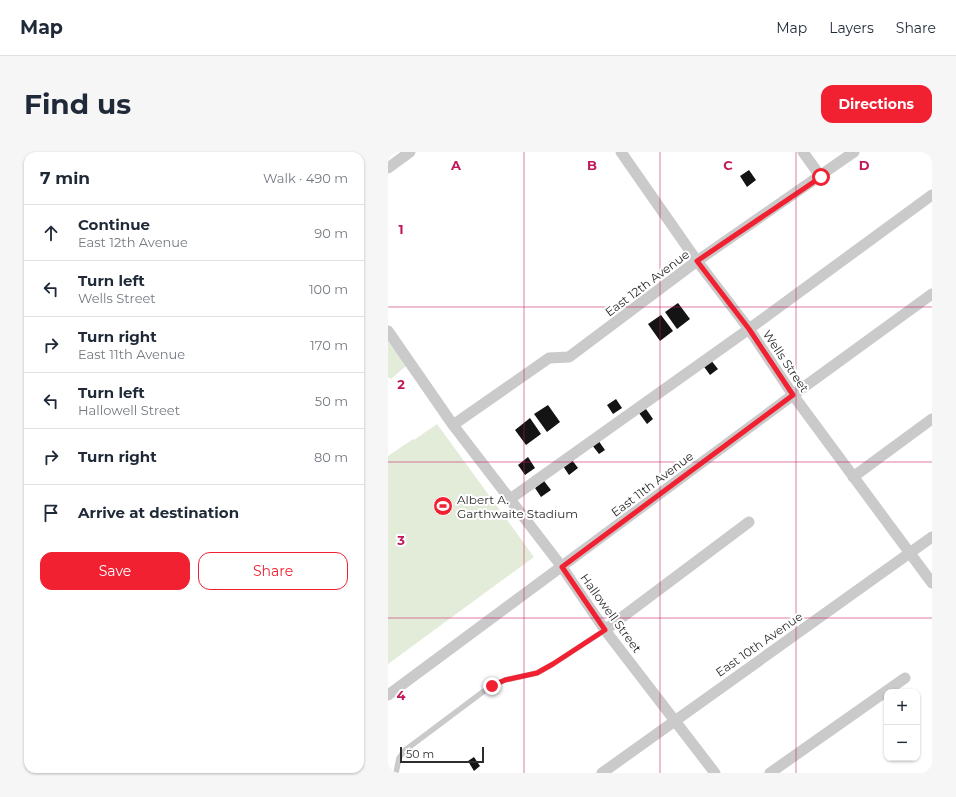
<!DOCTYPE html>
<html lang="en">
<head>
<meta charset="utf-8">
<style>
  body { margin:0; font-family:Montserrat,sans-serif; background:#f6f6f7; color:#1f2937 }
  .controls { position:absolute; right:12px; bottom:12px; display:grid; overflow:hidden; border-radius:8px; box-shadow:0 1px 3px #0004 }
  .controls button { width:36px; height:36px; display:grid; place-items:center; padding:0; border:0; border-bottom:1px solid #e0e1e3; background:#fff; color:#1f2937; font:20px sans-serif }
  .scale { position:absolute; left:12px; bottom:10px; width:84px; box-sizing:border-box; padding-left:4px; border:2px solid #2d2d2d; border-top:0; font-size:11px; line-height:14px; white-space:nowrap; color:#2d2d2d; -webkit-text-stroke:3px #fff; paint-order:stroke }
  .stop { position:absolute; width:12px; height:12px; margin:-9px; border:3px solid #f12132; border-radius:50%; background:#fff }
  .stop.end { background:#f12132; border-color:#fff; box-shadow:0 1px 4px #0008 }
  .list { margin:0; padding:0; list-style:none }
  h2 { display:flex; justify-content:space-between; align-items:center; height:52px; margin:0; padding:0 16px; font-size:17px }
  h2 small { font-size:13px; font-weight:400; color:#747a83 }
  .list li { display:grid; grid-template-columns:26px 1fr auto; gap:12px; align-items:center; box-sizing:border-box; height:56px; padding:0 16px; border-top:1px solid #e0e1e3 }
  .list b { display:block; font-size:15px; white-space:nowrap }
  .list p { margin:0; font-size:13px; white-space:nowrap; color:#747a83 }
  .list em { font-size:13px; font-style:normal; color:#747a83 }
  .actions { display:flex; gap:8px; padding:12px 16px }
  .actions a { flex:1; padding:9px 0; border:1px solid #f12132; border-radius:12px; text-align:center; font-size:14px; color:#f12132 }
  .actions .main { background:#f12132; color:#fff }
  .icon { flex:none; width:22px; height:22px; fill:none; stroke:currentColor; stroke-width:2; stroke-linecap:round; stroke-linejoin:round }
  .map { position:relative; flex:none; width:544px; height:621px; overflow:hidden; border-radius:12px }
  header { display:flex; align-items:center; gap:24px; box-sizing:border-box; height:56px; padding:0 20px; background:#fff; border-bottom:1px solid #e0e1e3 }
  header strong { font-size:19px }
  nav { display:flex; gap:22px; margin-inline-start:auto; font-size:14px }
  .intro { display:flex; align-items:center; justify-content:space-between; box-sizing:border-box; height:96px; padding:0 24px }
  h1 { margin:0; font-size:28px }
  .button { padding:10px 18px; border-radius:12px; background:#f12132; color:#fff; font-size:14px; font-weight:700 }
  main { display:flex; gap:24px; padding:0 24px }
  aside { flex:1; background:#fff; border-radius:12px; box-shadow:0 1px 3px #0004 }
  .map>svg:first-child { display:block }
</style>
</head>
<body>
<header>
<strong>Map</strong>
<nav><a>Map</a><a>Layers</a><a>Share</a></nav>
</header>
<div class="intro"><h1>Find us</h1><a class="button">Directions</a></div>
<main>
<aside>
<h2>7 min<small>Walk · 490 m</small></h2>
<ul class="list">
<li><svg class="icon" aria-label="ahead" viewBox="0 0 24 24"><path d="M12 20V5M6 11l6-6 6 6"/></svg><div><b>Continue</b><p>East 12th Avenue</p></div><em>90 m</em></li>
<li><svg class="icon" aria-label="left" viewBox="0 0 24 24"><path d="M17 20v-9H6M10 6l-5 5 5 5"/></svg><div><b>Turn left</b><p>Wells Street</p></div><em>100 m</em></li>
<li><svg class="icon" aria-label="right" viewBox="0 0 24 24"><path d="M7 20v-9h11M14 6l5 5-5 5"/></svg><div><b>Turn right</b><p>East 11th Avenue</p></div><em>170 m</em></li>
<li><svg class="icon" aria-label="left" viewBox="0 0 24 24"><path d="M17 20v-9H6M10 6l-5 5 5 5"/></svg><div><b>Turn left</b><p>Hallowell Street</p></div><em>50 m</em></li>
<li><svg class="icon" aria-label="right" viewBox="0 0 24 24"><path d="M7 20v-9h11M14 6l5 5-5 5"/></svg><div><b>Turn right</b></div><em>80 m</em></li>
<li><svg class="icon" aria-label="arrive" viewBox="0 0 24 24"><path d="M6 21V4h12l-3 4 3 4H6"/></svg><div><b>Arrive at destination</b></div></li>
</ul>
<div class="actions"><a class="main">Save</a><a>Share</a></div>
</aside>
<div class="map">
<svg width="544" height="621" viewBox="0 0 544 621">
  <rect width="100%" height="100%" fill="#fff"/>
  <!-- green -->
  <path fill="#e3ecd9" d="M0 189 18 214 3 227 0 225Z
    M49 272 146 405 0 512V304L25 287 26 288Z"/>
  <!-- building -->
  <path fill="#141414" d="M361 18 368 28 359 35 352 24Z
    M290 151 302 167 289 177 277 160Z
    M273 163 285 179 272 189 260 172Z
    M322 207 330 217 322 223 314 212Z
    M228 247 234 256 225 262 219 253Z
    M160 253 172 270 159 280 146 262Z
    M258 257 265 267 259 272 251 261Z
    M142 266 153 282 138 293 127 278Z
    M210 288 217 298 211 302 204 293Z
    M140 305 147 316 137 323 130 313Z
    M184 308 190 316 181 323 175 314Z
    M156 329 163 338 153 345 147 336Z
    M86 605 92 614 86 619 80 609Z"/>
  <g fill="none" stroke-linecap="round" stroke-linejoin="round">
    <!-- lane -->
    <path stroke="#cacaca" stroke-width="5.5" d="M8 621 11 606 16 599 104 533 117 528 149 521 165 512 217 478"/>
    <!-- street -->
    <path stroke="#cacaca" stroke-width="11" d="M233 0 309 109 361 177 405 243 544 431
      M415 0 433 25
      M0 16 22 0
      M0 179 65 273 174 415 217 478 327 621
      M65 273 161 206 181 205 309 109 466 0
      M465 325 544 267
      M122 347 361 177 544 43
      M217 478 361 370
      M0 543 405 243 544 142
      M214 621 544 385
      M382 621 517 526"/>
  </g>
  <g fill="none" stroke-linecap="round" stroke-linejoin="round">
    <!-- route -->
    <path stroke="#f12132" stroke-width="5" d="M104 534 117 528 149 521 165 512 217 478 174 415 405 243 361 177 309 109 433 25"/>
  </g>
  <!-- grid -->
  <path fill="none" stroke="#c2185b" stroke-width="1" stroke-opacity="0.55" d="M136 0V621M272 0V621M408 0V621M0 155H544M0 310H544M0 466H544"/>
  <!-- icons -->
  <defs>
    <g id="stadium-disc" transform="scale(1)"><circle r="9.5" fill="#f12132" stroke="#fff"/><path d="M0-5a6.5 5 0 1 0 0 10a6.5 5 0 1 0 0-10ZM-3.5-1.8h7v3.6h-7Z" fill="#fff"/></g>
  </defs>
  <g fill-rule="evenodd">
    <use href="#stadium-disc" x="55" y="354"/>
  </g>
  <g text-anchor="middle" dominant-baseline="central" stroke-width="4" stroke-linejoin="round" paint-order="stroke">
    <!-- street labels -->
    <g font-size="12" fill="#2d2d2d" stroke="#fff">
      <text transform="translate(259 131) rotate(-37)">East 12th Avenue</text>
      <text transform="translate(398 209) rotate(56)">Wells Street</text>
      <text transform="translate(264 332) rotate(-37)">East 11th Avenue</text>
      <text transform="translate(223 461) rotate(54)">Hallowell Street</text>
      <text transform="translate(371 492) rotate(-35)">East 10th Avenue</text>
    </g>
    <!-- poi labels -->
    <g font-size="12" fill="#2d2d2d" stroke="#fff" text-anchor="start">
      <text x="69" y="347">Albert A.<tspan x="69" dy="14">Garthwaite Stadium</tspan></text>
    </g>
  </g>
  <g font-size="13" text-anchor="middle" font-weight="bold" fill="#c2185b" stroke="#fff" stroke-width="4" stroke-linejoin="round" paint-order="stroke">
    <text x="68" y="18">A</text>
    <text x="204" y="18">B</text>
    <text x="340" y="18">C</text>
    <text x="476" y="18">D</text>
    <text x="13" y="82">1</text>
    <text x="13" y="237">2</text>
    <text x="13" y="393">3</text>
    <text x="13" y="548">4</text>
  </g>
</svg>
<div class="controls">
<button>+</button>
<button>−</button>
</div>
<div class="scale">50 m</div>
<div class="stop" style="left:433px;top:25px"></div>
<div class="stop end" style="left:104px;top:534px"></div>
</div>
</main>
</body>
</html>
